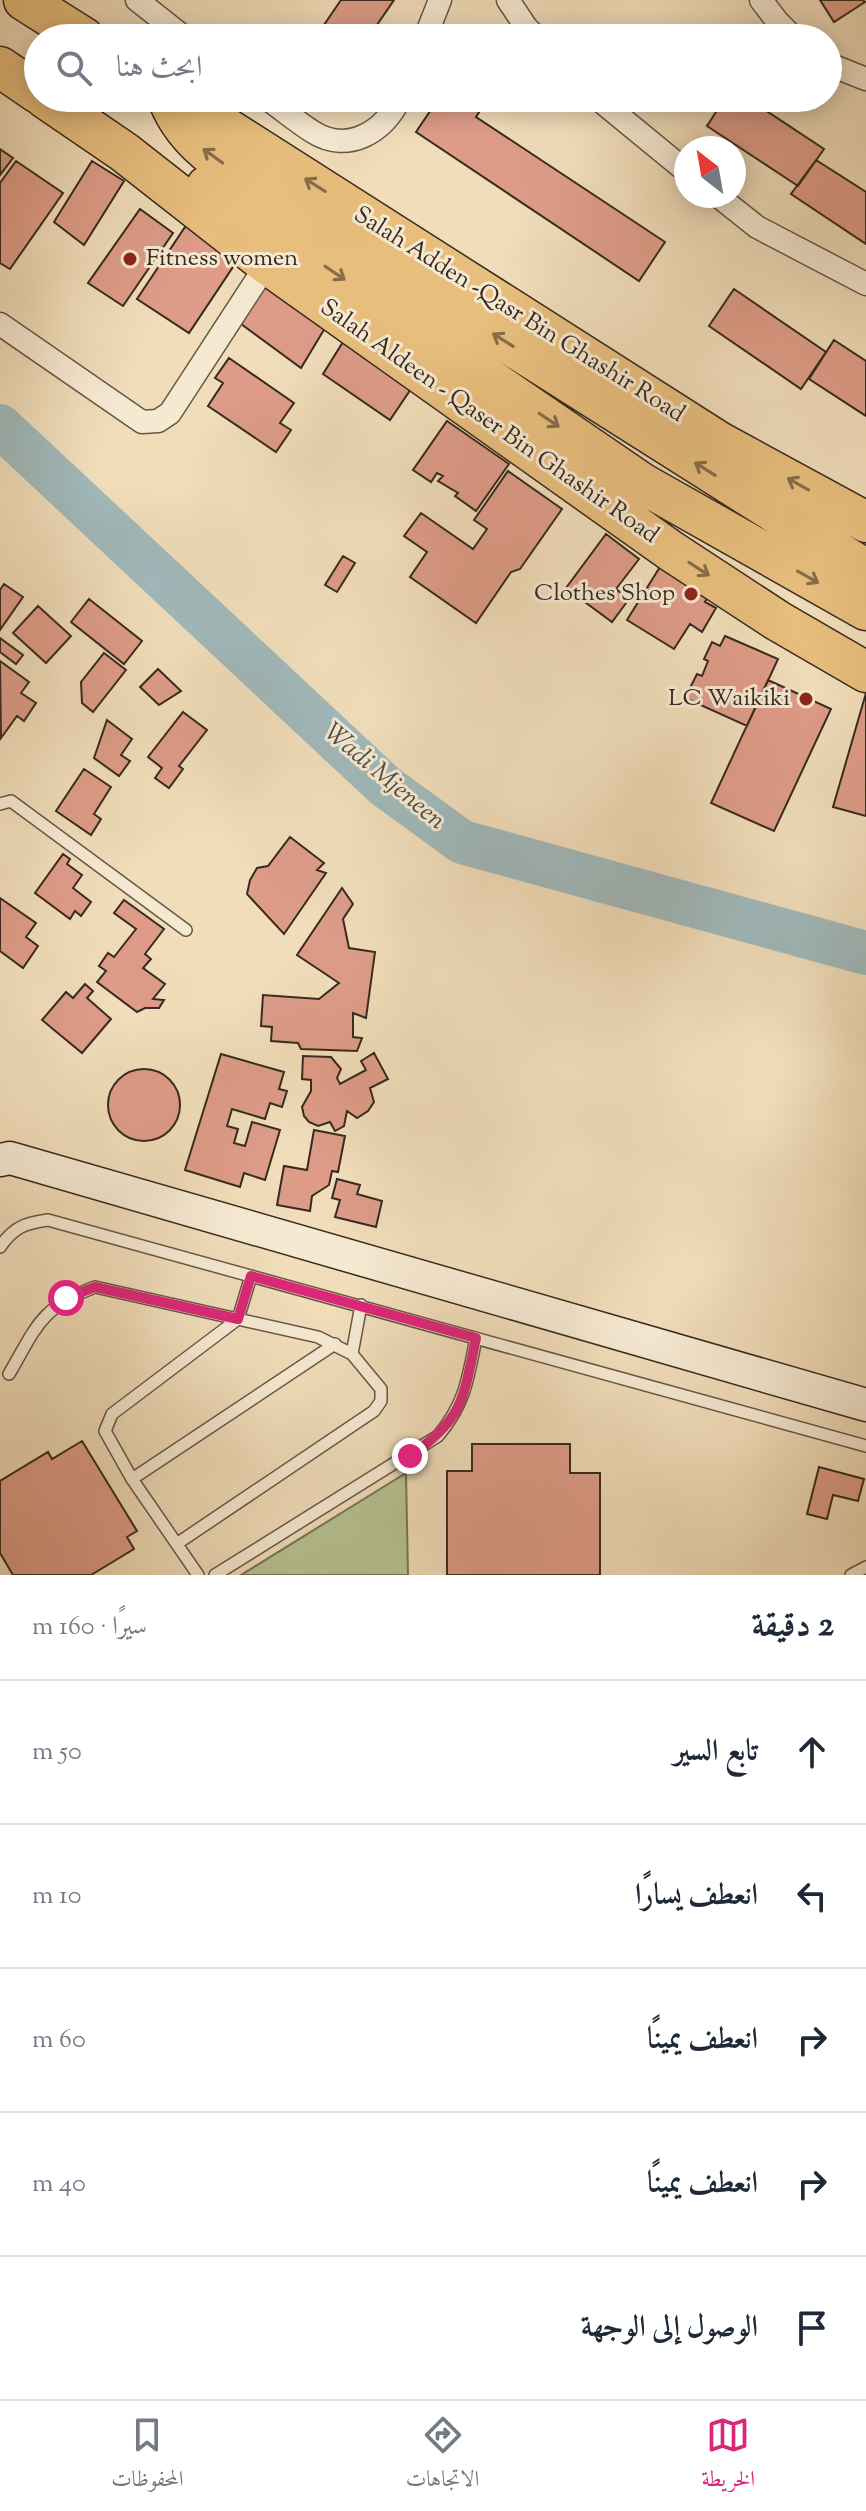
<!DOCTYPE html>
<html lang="ar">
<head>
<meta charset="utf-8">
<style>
  body { margin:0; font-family:"Sorts Mill Goudy",Amiri,serif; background:#f2f2f3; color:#1f2937; direction:rtl }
  .compass { position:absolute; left:674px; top:136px; width:72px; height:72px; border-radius:50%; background:#fff; box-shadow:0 4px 20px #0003; rotate:329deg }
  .stop { position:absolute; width:24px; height:24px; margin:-18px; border:6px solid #db2777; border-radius:50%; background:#fff }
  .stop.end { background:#db2777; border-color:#fff; box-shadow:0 2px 8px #0008 }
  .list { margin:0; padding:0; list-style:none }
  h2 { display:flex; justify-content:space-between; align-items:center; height:104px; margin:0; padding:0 32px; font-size:34px }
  h2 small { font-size:26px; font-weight:400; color:#747a83 }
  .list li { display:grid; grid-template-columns:52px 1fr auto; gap:24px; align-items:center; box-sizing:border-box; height:144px; padding:0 32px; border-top:2px solid #e0e1e3 }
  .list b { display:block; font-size:30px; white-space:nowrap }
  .list em { font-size:26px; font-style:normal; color:#747a83 }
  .icon { flex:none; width:44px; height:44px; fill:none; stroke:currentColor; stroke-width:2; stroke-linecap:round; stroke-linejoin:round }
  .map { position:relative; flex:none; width:866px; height:1575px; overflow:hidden; direction:ltr }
  .search { position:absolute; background:#fff; box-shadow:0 4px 20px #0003; left:24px; right:24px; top:24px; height:88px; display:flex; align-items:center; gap:20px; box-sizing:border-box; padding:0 28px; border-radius:44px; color:#747a83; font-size:30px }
  .sheet { height:824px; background:#fff }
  nav { display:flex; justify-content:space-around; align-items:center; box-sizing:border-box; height:112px; border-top:2px solid #e0e1e3; background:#fff; font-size:22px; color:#747a83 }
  nav a { display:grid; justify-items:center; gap:4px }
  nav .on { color:#db2777 }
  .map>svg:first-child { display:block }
</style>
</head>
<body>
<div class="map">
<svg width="866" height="1575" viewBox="0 0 866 1575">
  <rect width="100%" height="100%" fill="#f1ddba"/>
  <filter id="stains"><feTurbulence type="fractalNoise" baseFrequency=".0025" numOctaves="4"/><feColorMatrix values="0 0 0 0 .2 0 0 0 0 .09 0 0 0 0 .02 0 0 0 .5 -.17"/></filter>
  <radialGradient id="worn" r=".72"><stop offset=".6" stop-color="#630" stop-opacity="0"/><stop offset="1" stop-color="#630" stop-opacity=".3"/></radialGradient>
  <!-- green -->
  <path fill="#b6c292" stroke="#767658" stroke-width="2" d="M406 1473 408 1575H241Z"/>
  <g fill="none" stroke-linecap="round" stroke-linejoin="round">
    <!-- river -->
    <path stroke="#a0b9bb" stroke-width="44" d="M0 426 385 786 462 842 866 953"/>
  </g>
  <!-- building -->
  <path fill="#de9c88" stroke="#372a1f" stroke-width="2" d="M341 0H394L368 38H315Z
    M820 0H863L865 2 834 22Z
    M439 98H488L476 117 665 242 639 281 416 132Z
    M725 98H747L824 149 798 186 707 126Z
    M0 149 13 158 0 175Z
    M816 160 866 192V244L791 194Z
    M16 161 63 193 10 269 0 263V183Z
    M92 161 124 181 84 245 54 222Z
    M140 209 173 233 123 306 88 283Z
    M191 218 243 252 189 333 137 299Z
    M260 283 325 328 301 368 237 321Z
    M734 289 826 352 801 389 709 326Z
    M348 334 417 380 390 420 323 374Z
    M834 340 866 361V416L809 379Z
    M229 358 294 403 280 423 291 430 276 452 208 406 223 383 215 378Z
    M447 421 509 464 476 511 455 496 458 493 438 481 443 476 437 473 431 482 413 470Z
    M508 471 562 509 520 569 511 572 476 623 410 577 427 552 404 536 421 513 473 549 487 529 474 520Z
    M606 534 639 559 616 589 629 599 612 622 566 588Z
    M668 554 713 589 705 602 716 608 702 632 690 624 674 649 627 620Z
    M343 556 355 563 337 592 325 585Z
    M4 584 23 597 0 630V590Z
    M89 599 142 641 124 664 71 622Z
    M38 606 71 636 46 663 13 633Z
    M725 636 778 659 747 726 685 698 697 674 702 676 708 661 704 659 712 642 720 646Z
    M0 638 23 655 16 664 0 652Z
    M104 653 126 670 93 712 82 703 81 682Z
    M0 661 29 682 21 693 36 703 24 721 17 716 1 738Z
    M158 669 181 691 159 705 140 687Z
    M768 680 831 709 774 831 711 803Z
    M866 693V816L833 807Z
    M183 712 207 730 179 766 183 769 169 788 155 778 162 768 148 757Z
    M107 720 132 739 121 755 130 761 119 776 94 758Z
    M84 769 111 787 94 814 101 819 91 835 56 811Z
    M290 837 324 863 317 870 326 873 284 934 247 894 250 880 257 868 268 866Z
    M63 854 70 859 67 864 82 875 73 888 91 902 81 916 75 911 70 919 35 893Z
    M342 888 353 904 343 919 349 948 375 952 366 1018 353 1013V1037L362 1038 357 1051 301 1049 298 1043 271 1041 272 1027 261 1026 263 995 319 999 339 983 297 955Z
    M0 898 36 923 26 937 38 946 23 968 0 951Z
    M124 900 164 929 145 954 151 959 143 968 165 984 153 999 164 1000 159 1008H145L137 1012 97 982 106 971 99 966 108 953 114 957 136 929 114 913Z
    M85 984 93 991 87 998 111 1019 82 1053 42 1020 66 992 73 998Z
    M374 1053 388 1079 370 1088 374 1102 368 1111 357 1118 347 1111 344 1126 335 1131 330 1122 318 1126 309 1122 304 1116 302 1107 311 1091V1080L302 1079 303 1056 331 1057 341 1069 337 1078 340 1084 366 1070 361 1061Z
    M221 1054 284 1072 279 1089 287 1091 282 1107 270 1103 265 1119 232 1109 227 1126 238 1129 234 1143 245 1146 252 1122 280 1130 265 1180 244 1173 240 1187 185 1170Z
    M108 1105a36 36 0 1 1 72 0a36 36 0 1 1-72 0Z
    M314 1130 345 1136 338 1172 332 1171 329 1185 312 1196 310 1211 277 1205 284 1166 307 1170Z
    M337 1179 360 1185 357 1194 382 1201 376 1227 335 1217 340 1200 332 1198Z
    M82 1441 137 1531 127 1537 134 1549 91 1575H13L0 1553V1481L48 1452 52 1459Z
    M472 1444H570V1473H600V1575H447V1471H472Z
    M819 1467 864 1479 858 1501 833 1495 827 1519 807 1514Z"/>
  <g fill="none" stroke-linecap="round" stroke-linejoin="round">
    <!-- lane casing -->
    <g stroke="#665746" stroke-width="14">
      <path id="lane" d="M0 804 11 801 186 930
        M0 1247C14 1227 25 1223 48 1220L866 1446
        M352 1354 361 1305
        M9 1374C37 1326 40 1308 95 1287L318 1337 352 1354 381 1389V1401L374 1411 178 1543
        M132 1479 335 1344
        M198 1575 132 1479 105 1431 112 1414 238 1319 251 1276
        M215 1575 438 1436C465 1404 468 1379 476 1338
        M851 1575 866 1567"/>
    </g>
    <!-- street casing -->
    <g stroke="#665746" stroke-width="25">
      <path id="street" d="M137 0 185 38
        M508 0 526 27 537 38
        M761 0 777 21 794 38
        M425 38 440 0
        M828 64 866 79
        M266 98C282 109 297 122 313 132 348 154 384 132 400 98
        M597 98 686 171
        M718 196 757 227 866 284
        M0 324 142 422 158 421 170 413 267 264"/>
    </g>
    <!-- secondary casing -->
    <g stroke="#372a1f" stroke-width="35">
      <path id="secondary" d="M0 1160 10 1158 866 1405"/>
    </g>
    <!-- highway casing -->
    <g stroke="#372a1f" stroke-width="43">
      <path id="highway" d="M24 0 84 38
        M0 67 38 93
        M45 98 124 152 267 264 671 551 778 621 866 672
        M168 98C177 123 194 142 215 158L866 570
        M179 98 719 442 866 522
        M207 186 643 484 866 610"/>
    </g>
    <!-- lane -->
    <use href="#lane" stroke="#f6e9d2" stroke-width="11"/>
    <!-- street -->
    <use href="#street" stroke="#f6e9d2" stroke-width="22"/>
    <!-- secondary -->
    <use href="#secondary" stroke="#f6e9d2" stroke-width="32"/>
    <!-- highway -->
    <use href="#highway" stroke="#e8be7d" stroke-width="40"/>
  </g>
  <!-- one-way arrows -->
  <defs><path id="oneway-shaft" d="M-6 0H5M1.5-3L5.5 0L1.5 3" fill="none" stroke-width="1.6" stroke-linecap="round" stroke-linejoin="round" transform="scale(2)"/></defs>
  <g stroke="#876d49">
    <use href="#oneway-shaft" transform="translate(213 156) rotate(-144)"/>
    <use href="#oneway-shaft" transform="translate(315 185) rotate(-148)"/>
    <use href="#oneway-shaft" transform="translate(335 273) rotate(34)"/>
    <use href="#oneway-shaft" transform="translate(503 340) rotate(-148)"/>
    <use href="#oneway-shaft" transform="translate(549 420) rotate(34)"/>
    <use href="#oneway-shaft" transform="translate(705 469) rotate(-148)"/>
    <use href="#oneway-shaft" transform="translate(798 484) rotate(-151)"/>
    <use href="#oneway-shaft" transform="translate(699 569) rotate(33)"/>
    <use href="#oneway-shaft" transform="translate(808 577) rotate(29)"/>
  </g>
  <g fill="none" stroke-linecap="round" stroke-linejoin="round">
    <!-- route -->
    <path stroke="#db2777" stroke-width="10" d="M66 1298 95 1287 238 1319 251 1276 476 1338C463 1400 464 1418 410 1456"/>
  </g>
  <!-- markers -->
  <g fill="#8f2418" stroke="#f6e9d2" stroke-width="3">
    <circle cx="130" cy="259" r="8"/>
    <circle cx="691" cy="594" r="8"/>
    <circle cx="806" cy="699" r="8"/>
  </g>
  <g text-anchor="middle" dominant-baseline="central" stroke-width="6" stroke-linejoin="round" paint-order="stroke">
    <!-- poi labels -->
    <g font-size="24" fill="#372a1f" stroke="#f6e9d2" text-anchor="end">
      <text x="146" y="259" text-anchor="start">Fitness women</text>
      <text x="675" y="594">Clothes Shop</text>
      <text x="790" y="699">LC Waikiki</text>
    </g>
    <!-- street labels -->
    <g font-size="24" fill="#372a1f" stroke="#f6e9d2">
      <text transform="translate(519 315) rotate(32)">Salah Adden -Qasr Bin Ghashir Road</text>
      <text transform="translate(489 422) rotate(35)">Salah Aldeen - Qaser Bin Ghashir Road</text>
    </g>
    <!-- water labels -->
    <g font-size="26" font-style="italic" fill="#514e46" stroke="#f6e9d2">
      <text transform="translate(384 777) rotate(40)">Wadi Mjeneen</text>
    </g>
  </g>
  <rect width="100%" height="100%" filter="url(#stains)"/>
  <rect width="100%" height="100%" fill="url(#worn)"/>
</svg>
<svg class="compass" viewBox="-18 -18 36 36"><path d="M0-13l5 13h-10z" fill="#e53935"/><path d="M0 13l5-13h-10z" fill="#747a83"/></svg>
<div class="stop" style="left:66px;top:1298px"></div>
<div class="stop end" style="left:410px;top:1456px"></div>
<div class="search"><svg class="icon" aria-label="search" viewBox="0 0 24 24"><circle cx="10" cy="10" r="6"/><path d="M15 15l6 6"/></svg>ابحث هنا</div>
</div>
<section class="sheet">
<h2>2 دقيقة<small>سيرًا · 160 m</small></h2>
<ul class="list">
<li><svg class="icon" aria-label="ahead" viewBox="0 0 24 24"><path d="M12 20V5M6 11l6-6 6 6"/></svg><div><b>تابع السير</b></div><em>50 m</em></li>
<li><svg class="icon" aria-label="left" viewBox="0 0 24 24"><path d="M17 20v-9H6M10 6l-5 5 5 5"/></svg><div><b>انعطف يسارًا</b></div><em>10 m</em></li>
<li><svg class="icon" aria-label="right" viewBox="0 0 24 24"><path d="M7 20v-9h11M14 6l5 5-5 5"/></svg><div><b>انعطف يمينًا</b></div><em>60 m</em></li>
<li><svg class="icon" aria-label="right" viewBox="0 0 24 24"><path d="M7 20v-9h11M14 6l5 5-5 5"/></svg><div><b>انعطف يمينًا</b></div><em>40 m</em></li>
<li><svg class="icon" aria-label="arrive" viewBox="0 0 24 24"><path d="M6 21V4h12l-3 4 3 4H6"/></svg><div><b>الوصول إلى الوجهة</b></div></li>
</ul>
</section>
<nav>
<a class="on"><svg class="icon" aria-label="map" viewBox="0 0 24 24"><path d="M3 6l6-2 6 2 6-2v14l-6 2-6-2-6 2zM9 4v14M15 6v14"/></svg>الخريطة</a>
<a><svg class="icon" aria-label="directions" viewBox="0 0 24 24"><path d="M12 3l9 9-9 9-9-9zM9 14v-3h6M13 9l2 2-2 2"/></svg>الاتجاهات</a>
<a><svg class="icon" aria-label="saved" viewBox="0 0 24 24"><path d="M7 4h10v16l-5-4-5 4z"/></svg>المحفوظات</a>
</nav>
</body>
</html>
